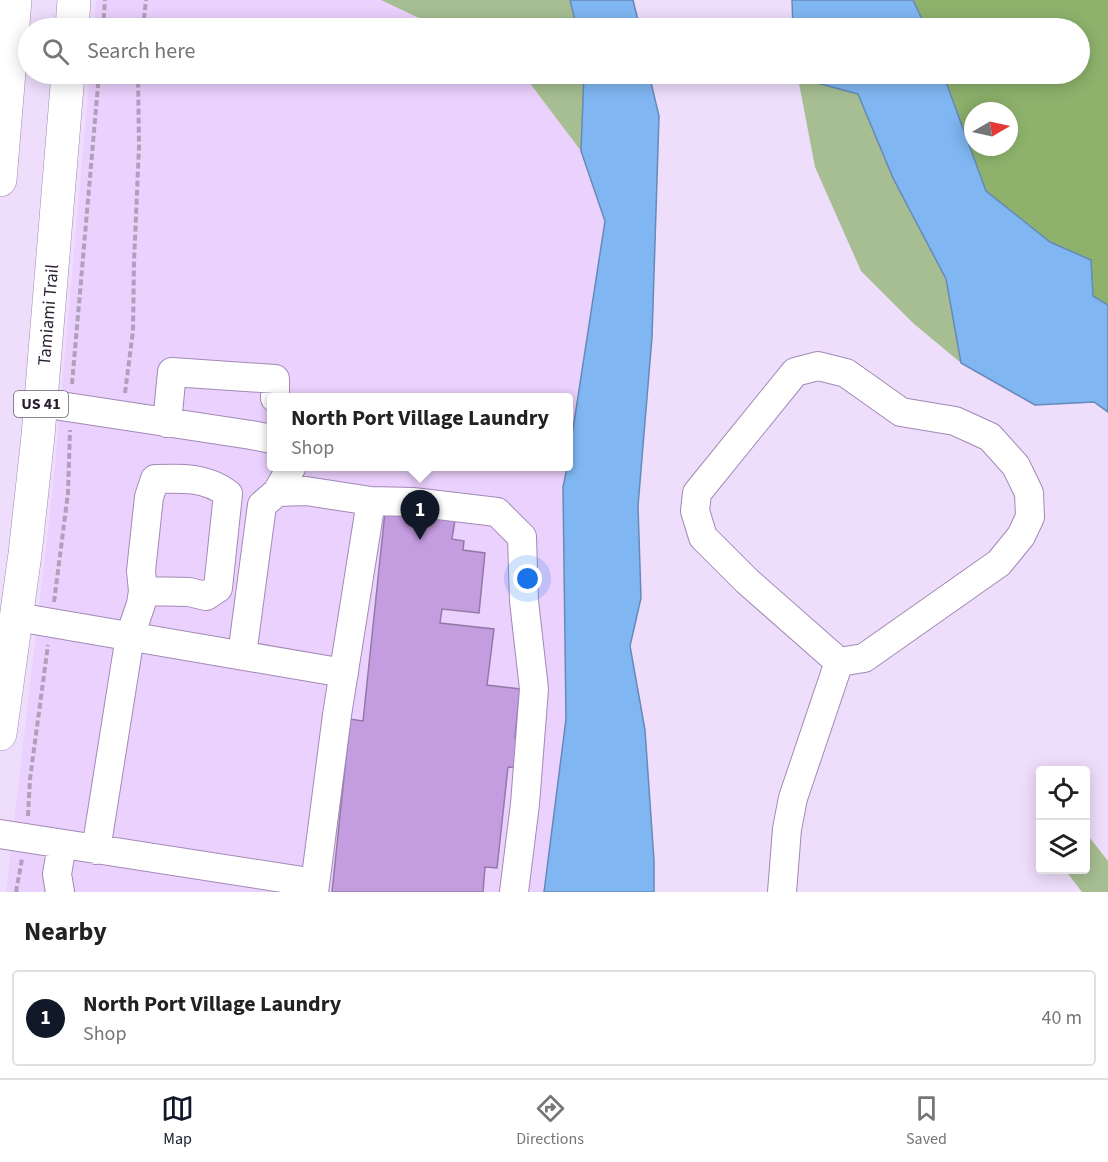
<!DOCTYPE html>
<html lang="en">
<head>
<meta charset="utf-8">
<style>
  body { margin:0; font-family:"Source Sans 3",sans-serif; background:#f2f2f2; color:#222 }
  .controls { position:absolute; right:18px; bottom:18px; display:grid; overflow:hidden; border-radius:6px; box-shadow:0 3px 15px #0003 }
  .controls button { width:54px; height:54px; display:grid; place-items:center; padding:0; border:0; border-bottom:2px solid #e0e0e0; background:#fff; color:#222; font:30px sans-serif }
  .compass { position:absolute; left:964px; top:102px; width:54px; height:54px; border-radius:50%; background:#fff; box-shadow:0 3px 15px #0003; rotate:81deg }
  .you { position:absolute; left:528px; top:579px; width:21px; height:21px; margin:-15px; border:4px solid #fff; border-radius:50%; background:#1a73e8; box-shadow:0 0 0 9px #1a73e833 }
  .badge { display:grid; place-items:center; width:39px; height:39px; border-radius:50%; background:#111827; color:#fff; font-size:20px; font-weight:700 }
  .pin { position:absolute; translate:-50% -50px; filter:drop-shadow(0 2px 3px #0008) }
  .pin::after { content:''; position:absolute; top:32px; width:21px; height:18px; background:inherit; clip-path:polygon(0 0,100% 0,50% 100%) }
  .popup { position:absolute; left:267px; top:393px; width:306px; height:78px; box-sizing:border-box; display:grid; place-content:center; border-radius:6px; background:#fff; filter:drop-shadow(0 2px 4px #0005); font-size:20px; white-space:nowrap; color:#767676 }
  .popup b { font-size:22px; color:#222 }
  .popup::after { content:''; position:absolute; left:50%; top:100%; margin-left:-12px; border:12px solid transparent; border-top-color:#fff }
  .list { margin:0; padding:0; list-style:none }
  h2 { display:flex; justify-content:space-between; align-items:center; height:78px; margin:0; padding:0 24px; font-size:26px }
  h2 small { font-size:20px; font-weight:400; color:#767676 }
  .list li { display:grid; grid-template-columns:39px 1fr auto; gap:18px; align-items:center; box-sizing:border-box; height:96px; margin:0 12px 12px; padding:0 12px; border:2px solid #e0e0e0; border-radius:6px }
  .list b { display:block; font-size:22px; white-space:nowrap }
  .list p { margin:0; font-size:20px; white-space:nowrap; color:#767676 }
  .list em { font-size:20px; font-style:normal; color:#767676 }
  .icon { flex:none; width:33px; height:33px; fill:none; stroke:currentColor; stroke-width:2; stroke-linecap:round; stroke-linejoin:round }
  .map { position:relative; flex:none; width:1108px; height:892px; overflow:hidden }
  .search { position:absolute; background:#fff; box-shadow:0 3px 15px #0003; left:18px; right:18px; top:18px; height:66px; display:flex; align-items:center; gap:15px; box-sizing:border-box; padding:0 21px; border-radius:33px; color:#767676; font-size:22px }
  .sheet { height:186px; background:#fff }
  nav { display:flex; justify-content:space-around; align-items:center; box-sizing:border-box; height:84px; border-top:2px solid #e0e0e0; background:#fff; font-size:16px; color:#767676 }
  nav a { display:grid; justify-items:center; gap:3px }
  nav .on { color:#111827 }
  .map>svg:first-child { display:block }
</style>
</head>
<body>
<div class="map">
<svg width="1108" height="892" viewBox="0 0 1108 892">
  <rect width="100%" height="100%" fill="#eeddfb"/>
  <!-- built -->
  <path fill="#ebd1fd" d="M96 0H381L440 28H94Z
    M90 74H523L581 151 605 221 569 455 568 398H272V466L567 467 563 487 566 719 544 892H6L53 487Z"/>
  <!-- green -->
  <path fill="#a6be91" d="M381 0H570L577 28H440Z
    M523 74H584L581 151Z
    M798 78 858 94 893 178 946 279 961 363 913 323 861 271 815 167Z
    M1086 833 1108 861V892H1082L1065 870H1086Z"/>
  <!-- forest -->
  <path fill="#8eb26c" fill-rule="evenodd" d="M913 0H1108V305L1093 296 1091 260 1050 242 986 191 943 74H1080V28H926ZM973 111H1009V147H973Z"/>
  <!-- water -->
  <path fill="#80b7f2" stroke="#6689b8" stroke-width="1.5" d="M570 0H633L640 28H577Z
    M792 0H913L926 28H793Z
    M584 74H649L659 116 652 337 638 506 641 598 630 646 645 730 654 861V892H544L566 719 563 487 567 467 568 466 569 455 605 221 581 151Z
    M797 74H943L986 191 1050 242 1091 260 1093 296 1108 305V412L1094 402 1035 405 961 363 946 279 893 178 858 94 798 78Z"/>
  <!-- building -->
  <path fill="#c49ce0" stroke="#9379a6" stroke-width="1.5" d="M385 512 455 520 452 539 464 541 463 550 485 553 479 613 442 609 440 623 494 629 487 685 520 689 515 738 521 739 518 768 508 767 497 868 485 867 483 892H332L350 719 363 721Z"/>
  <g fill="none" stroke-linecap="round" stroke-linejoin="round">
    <!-- minor casing -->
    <g stroke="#a389b6" stroke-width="30">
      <path id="minor" d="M818 366 846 373 901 412 955 421 990 437 1016 466 1029 493 1030 517 1021 536 999 563 864 658 839 662 747 581 703 537 695 511 697 493 795 372Z
        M41 403 251 435 272 439
        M167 423 172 372 275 379V398
        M292 466 277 492 306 491 371 501 337 715 314 892
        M371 501 413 502 497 512 522 537 524 601 534 689 525 804 514 892
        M17 617 344 673
        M242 655 262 505 277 492
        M0 834 315 883
        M96 850 130 636 141 604 143 591 141 571 149 497 155 479C181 478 207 477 228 494L218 588 206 596 189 592 143 591
        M60 892 57 874 62 845
        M782 892 787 829 793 798 839 662"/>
    </g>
    <!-- major casing -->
    <g stroke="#a389b6" stroke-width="34">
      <g id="major">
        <path d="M72 28 74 0"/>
        <path d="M0 180 15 0"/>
        <path id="s1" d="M0 734 25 554 38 436 68 74"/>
      </g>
    </g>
    <!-- path -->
    <path stroke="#b0a1bb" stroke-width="4" stroke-dasharray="6 3" stroke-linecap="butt" d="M103 28 105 0
      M143 28 146 0
      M72 384 99 74
      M125 393 133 331 134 262 139 146 138 74
      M54 602 68 493 70 430
      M28 816 30 779 48 645
      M16 892 22 859"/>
    <!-- minor -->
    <use href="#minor" stroke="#fff" stroke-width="28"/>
    <!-- major -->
    <use href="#major" stroke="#fff" stroke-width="33"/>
  </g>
  <g text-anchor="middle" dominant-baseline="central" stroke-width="5" stroke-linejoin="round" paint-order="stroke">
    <!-- shield labels -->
    <rect fill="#fff" stroke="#6a626f" stroke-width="1.5" x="14" y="391" width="54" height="26" rx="4.5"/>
    <g font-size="16" font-weight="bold" fill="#2a1f31">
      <text x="41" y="404">US 41</text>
    </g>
    <!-- street labels -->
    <g font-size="18" fill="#2a1f31" stroke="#fff">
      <text stroke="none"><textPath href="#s1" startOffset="422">Tamiami Trail</textPath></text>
    </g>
  </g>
</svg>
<div class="controls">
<button><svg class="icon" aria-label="locate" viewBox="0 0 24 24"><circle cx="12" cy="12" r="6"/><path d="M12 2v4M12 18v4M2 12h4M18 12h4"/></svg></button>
<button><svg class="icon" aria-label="layers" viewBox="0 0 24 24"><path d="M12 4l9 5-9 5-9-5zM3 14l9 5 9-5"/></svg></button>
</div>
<svg class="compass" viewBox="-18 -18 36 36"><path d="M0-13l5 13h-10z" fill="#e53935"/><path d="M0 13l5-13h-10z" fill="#767676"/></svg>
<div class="you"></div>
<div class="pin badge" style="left:420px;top:540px">1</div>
<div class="popup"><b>North Port Village Laundry</b>Shop</div>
<div class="search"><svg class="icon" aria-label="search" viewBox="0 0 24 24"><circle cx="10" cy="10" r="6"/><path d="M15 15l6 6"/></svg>Search here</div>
</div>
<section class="sheet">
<h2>Nearby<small></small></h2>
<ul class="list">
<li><span class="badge">1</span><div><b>North Port Village Laundry</b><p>Shop</p></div><em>40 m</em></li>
</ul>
</section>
<nav>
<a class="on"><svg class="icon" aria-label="map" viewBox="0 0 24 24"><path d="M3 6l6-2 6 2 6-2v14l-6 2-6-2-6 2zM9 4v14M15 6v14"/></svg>Map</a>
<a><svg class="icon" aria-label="directions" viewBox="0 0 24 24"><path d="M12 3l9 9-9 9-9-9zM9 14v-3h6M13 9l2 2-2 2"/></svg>Directions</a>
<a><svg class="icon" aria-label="saved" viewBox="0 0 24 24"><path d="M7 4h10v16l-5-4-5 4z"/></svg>Saved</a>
</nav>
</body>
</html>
